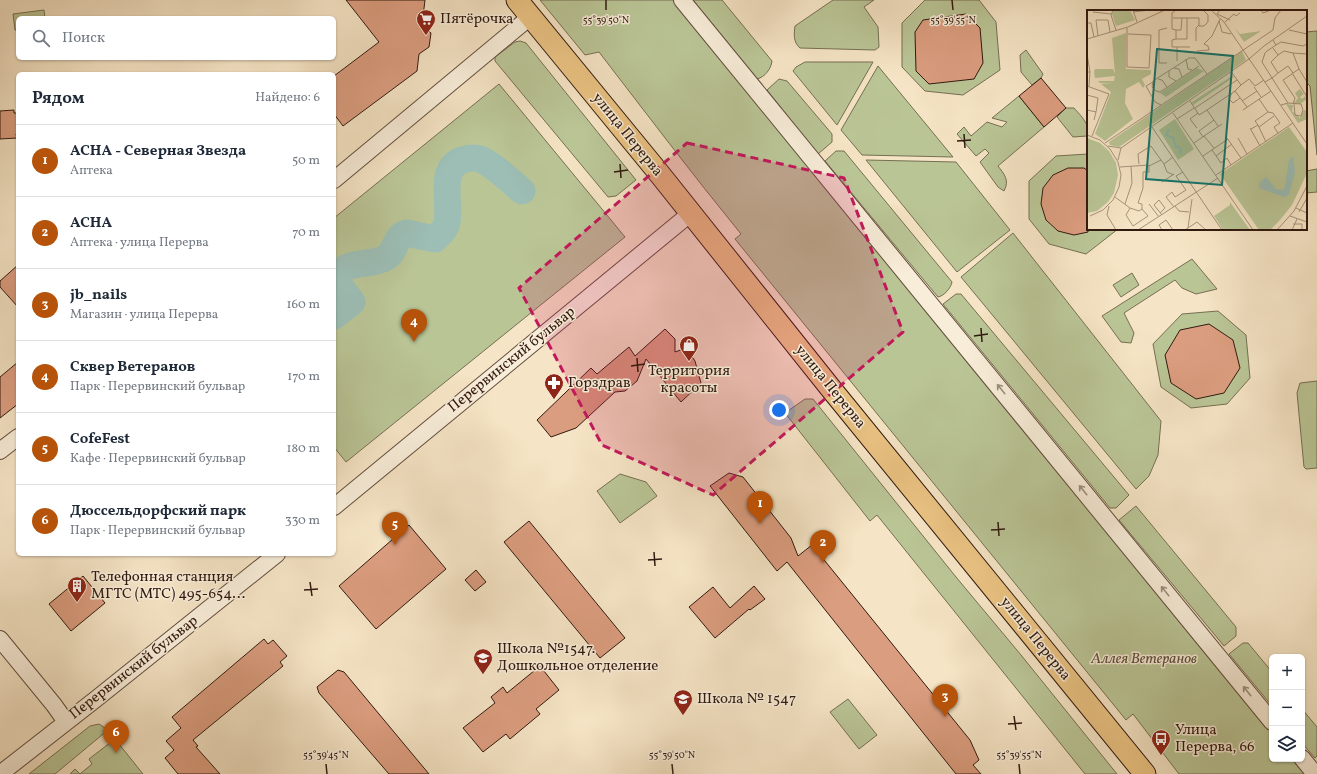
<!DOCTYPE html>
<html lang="ru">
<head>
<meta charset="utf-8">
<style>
  body { margin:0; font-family:Vollkorn,serif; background:#f2f2f3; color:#1f2937 }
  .controls { position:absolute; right:12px; bottom:12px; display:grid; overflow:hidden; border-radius:6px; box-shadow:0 1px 3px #0004 }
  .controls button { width:36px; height:36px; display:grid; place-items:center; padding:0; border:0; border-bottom:1px solid #e0e1e3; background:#fff; color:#1f2937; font:20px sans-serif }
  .you { position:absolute; left:779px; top:410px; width:14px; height:14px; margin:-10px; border:3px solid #fff; border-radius:50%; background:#1a73e8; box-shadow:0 0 0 6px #1a73e833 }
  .badge { display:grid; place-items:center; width:26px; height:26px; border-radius:50%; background:#b45309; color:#fff; font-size:13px; font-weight:700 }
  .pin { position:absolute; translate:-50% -33px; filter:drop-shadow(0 1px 2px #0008) }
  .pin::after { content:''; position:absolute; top:21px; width:14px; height:12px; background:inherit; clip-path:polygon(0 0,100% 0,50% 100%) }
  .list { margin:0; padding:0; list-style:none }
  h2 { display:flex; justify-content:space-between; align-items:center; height:52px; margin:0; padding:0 16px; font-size:17px }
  h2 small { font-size:13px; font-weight:400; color:#747a83 }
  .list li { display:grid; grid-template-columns:26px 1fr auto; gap:12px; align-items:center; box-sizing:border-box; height:72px; padding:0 16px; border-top:1px solid #e0e1e3 }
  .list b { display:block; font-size:15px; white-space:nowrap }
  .list p { margin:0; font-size:13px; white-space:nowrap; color:#747a83 }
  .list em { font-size:13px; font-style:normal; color:#747a83 }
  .icon { flex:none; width:22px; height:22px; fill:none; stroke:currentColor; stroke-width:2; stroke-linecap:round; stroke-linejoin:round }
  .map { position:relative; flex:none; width:1317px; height:774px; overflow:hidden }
  .search { position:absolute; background:#fff; box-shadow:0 1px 3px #0004; left:16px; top:16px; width:320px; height:44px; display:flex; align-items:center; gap:10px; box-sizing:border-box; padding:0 14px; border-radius:6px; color:#747a83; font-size:15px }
  .panel { position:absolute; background:#fff; box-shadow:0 1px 3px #0004; left:16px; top:72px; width:320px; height:484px; border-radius:6px }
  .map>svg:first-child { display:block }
</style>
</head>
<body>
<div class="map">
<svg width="1317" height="774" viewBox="0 0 1317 774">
  <rect width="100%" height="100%" fill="#f5e4c5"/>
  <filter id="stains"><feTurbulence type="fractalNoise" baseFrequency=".005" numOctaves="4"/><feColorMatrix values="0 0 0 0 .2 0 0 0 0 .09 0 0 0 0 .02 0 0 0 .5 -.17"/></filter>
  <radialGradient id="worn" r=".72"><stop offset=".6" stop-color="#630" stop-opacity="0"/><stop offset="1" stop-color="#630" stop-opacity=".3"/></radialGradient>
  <!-- green -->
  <path fill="#bac596" stroke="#766f52" d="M540 0H673L1213 663 1272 730V759H1297L1311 774H1179L1133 714 1126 720 735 239 741 234C692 174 646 113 599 52L585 55Z
    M693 0H722L772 61C771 69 765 77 757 79Z
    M833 0H874L864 7 878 27 879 47 875 50 800 48C793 42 794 34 795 26Z
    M925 0H979L996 22 1000 70 963 95 925 91 902 67V23Z
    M44 10 45 18H18V30H15L13 14Z
    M1317 31V155L1310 86 1306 82V32Z
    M520 41 526 43 636 180 616 196 608 197 495 61V57L515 42Z
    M1026 50 1043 74 1041 78 1032 85 1021 72 1020 55Z
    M805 62H873L837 125 793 71 796 67Z
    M878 66 953 157 862 155 841 130Z
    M779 79 787 81 832 134V142L818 154 767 90Z
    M499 84 625 237 346 462 334 447V218Z
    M1019 96 1044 127 998 166C1004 174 1010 180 1004 191L998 187 980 162 989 153 985 149 976 156 957 134 964 127 971 136 987 122 1002 127 1007 122 992 118Z
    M1066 108H1074C1081 116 1091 125 1087 136L1073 137 1057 117Z
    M836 151H844L952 282C951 288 944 296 938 297L825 161Z
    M1088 154V229H1118L1086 254 1049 244 1029 219V181L1056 156Z
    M866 160 956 162 1010 230 957 272Z
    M1317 169V192L1306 193V171Z
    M1013 233 1161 421 1158 455 1149 476 1136 489 961 277Z
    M1192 259 1217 289 1196 294 1182 288 1175 280 1124 313 1134 333 1131 343 1121 342 1102 316Z
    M1132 273 1139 285 1121 297 1113 285Z
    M956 294H961L1129 495 1116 508H1110L943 304Z
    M1218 311 1246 335 1250 378 1227 404 1191 408 1161 387 1153 344 1182 314Z
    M1317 381V468L1306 469 1304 467 1297 393 1300 383Z
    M805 399H813L956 577 1021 655 1117 774H1085L877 515 870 521 785 413Z
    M620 474 646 482 657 496 620 523 597 491Z
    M1136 506 1236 627V636L1224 646 1119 520Z
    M1243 643H1248L1272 672V706L1229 654Z
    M848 699 877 735 859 749 830 712Z
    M1302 709 1317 727V756L1315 758 1302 743Z
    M99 724 108 730 55 774H29L90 726Z
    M115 739 143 774H70L75 769 80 774 92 764 89 759Z"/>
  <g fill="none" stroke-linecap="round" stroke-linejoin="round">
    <!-- river -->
    <path stroke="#9cbeb5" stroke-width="27" d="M334 316 352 302 336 281C341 258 370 267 385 258 397 252 393 238 406 233L435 239C440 234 446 229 447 222 451 203 438 169 462 160 468 158 474 157 480 159 493 164 511 182 522 191"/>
  </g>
  <!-- building -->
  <path fill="#db9d7f" stroke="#31190f" d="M346 0H425L422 25 431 33 429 47 419 54 417 71 343 126 334 114V76L379 42Z
    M966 14 980 28 983 63 974 79 929 84 916 71 915 32 923 20Z
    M1041 78 1066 108 1044 127 1019 96Z
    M14 110V113H18V134H16L17 138 0 139V111Z
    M1068 168H1084L1088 171V232L1074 235 1058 231 1046 220 1041 204 1043 188 1053 175Z
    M18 265V307L0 287V281Z
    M1209 324 1233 340 1240 368 1224 393 1196 399 1171 383 1165 355 1180 330Z
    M665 329 675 339V352L686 348 695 361 701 383 681 402 646 359 637 381 625 391 615 392 576 428 551 437 537 420 591 368 597 374 629 347 635 356Z
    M18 362V404L0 418V377Z
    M729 473 743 477 791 538 798 556 812 545 970 740 979 760 973 765 981 774H956L787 562 777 571 710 486Z
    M529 521 625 638 600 658 504 542Z
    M409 525 446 569 376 629 339 586Z
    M476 570 486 582 475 591 465 580Z
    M83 576 105 603 71 631 49 604Z
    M754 586 765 599 750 610 749 609 715 638 689 607 713 587 730 608Z
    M264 639 268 644 273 640 287 656 280 662 283 666 193 740 198 746 196 747 220 774H178L165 758 174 750 166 741 181 728 172 717Z
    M540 666 559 690 536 709 540 714 510 739 506 734 483 752 463 728 495 703 491 697 503 687 507 693Z
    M338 670 344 672 429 774H389L319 693 317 687Z"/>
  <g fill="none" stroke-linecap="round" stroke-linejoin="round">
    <!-- minor casing -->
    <g stroke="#624c3c" stroke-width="18">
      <path id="minor" d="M682 0 1272 722
        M334 180 530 17
        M0 451 18 437
        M334 507 691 213
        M0 639 54 705 66 722
        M1302 758 1315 774
        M0 774 96 699 277 554"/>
    </g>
    <!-- major casing -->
    <g stroke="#31190f" stroke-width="23">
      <path id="major" d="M517 0 658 172 832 390 1145 774"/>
    </g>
    <!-- minor -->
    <use href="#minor" stroke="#f8edd9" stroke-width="16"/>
    <!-- major -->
    <use href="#major" stroke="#eac282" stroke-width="21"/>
  </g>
  <!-- one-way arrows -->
  <defs><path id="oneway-shaft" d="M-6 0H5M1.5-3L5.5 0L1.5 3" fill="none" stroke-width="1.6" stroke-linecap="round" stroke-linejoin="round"/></defs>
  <g stroke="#9e8e7e">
    <use href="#oneway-shaft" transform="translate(1001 389) rotate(-129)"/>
    <use href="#oneway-shaft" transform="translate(1083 490) rotate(-129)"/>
    <use href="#oneway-shaft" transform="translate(1165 591) rotate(-129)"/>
    <use href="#oneway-shaft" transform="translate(1247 691) rotate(-129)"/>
  </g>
  <!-- marked area -->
  <path fill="#c2185b" fill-opacity="0.2" stroke="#c2185b" stroke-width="3" stroke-dasharray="8 5" stroke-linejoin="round" d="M687 143 844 178 903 332 713 495 602 445 519 288Z"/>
  <!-- ticks -->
  <path fill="none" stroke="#31190f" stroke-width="1.5" d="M606 0V10M952 0 953 10M964 134 965 148M957 141 971 140M620 164 621 178M614 172 628 170M981 328 982 342M974 336 988 334M637 358 638 372M631 366 645 364M998 522 999 536M991 530 1005 529M654 552 655 566M648 560 662 559M310 582 312 596M304 590 318 589M1014 716 1016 730M1008 724 1022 723M326 764 327 774M672 764 673 774M1019 764 1020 774"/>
  <!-- icons -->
  <defs>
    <g id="supermarket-pin" transform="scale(1)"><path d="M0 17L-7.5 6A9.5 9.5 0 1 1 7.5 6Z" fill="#8f2418" stroke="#f8edd9"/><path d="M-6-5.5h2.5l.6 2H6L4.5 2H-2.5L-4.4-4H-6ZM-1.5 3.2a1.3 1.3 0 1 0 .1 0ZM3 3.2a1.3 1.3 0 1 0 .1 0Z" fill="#fff"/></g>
    <g id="shop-pin" transform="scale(1)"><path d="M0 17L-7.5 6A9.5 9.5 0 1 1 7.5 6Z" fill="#8f2418" stroke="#f8edd9"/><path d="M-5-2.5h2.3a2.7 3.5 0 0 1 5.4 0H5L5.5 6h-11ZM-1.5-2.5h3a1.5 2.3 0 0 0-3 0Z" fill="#fff"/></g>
    <g id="pharmacy-pin" transform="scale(1)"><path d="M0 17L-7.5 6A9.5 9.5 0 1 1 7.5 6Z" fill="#8f2418" stroke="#f8edd9"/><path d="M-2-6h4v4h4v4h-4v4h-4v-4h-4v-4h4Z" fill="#fff"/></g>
    <g id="building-pin" transform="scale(1)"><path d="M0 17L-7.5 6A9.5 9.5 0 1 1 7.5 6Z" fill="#8f2418" stroke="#f8edd9"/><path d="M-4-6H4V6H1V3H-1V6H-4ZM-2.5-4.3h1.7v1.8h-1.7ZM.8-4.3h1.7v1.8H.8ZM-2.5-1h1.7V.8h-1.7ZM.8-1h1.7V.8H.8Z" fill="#fff"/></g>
    <g id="school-pin" transform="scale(1)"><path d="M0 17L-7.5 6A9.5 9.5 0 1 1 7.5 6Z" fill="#8f2418" stroke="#f8edd9"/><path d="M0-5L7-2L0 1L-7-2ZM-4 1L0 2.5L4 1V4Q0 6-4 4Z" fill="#fff"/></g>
    <g id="bus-pin" transform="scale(1)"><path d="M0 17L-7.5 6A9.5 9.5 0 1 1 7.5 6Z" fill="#8f2418" stroke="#f8edd9"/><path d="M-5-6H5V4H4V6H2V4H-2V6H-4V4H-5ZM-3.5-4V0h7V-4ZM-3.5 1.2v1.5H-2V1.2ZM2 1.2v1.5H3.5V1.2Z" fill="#fff"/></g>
  </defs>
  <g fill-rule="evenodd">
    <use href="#supermarket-pin" x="426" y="19"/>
    <use href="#shop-pin" x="689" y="345"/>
    <use href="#pharmacy-pin" x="554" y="383"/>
    <use href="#building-pin" x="77" y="586"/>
    <use href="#school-pin" x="483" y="658"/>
    <use href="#school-pin" x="683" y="699"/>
    <use href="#bus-pin" x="1161" y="739"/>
  </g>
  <g text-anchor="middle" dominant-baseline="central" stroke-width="3" stroke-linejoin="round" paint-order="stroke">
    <!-- poi labels -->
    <g font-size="15" fill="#31190f" stroke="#f8edd9" text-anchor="start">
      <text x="440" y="19">Пятёрочка</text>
      <text x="689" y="371" text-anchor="middle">Территория<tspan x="689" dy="17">красоты</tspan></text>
      <text x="568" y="383">Горздрав</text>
      <text x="91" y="577">Телефонная станция<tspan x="91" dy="17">МГТС (МТС) 495-654...</tspan></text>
      <text x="497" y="649">Школа №1547.<tspan x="497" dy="17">Дошкольное отделение</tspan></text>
      <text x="697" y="699">Школа № 1547</text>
      <text x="1175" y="730">Улица<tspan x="1175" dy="17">Перерва, 66</tspan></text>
    </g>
    <!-- street labels -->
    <g font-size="15" fill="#31190f" stroke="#f8edd9">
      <text transform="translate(627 135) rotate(51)">улица Перерва</text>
      <text transform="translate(512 360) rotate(-39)">Перервинский бульвар</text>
      <text transform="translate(830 387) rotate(51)">улица Перерва</text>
      <text transform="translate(1035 639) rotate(51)">улица Перерва</text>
      <text transform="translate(134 668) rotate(-38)">Перервинский бульвар</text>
    </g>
    <!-- park labels -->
    <g font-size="15" font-style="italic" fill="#5a4d38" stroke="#f8edd9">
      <text x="1144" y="659">Аллея Ветеранов</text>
    </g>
  </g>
  <!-- overview -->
  <g transform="translate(1087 10)">
    <rect width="220" height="220" fill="#f5e4c5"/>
    <path d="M26 0H43L48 10 29 16 25 4ZM147 17 153 24 174 21 157 32ZM39 23V59L64 60V64L55 69 58 75 56 78 52 72 39 79 38 93 46 109 18 131 8 124 24 82 14 74H26L13 73 11 71H27L28 66 8 68 7 62 8 59H26L28 64 25 28ZM155 41 159 50 32 137 23 135 22 132ZM110 58 117 61 79 87 73 83ZM145 66 147 67 106 95 105 92ZM213 79 217 84 213 87 215 89 218 86 220 89 213 94 207 93 211 88 208 83ZM199 94 206 95 205 101 213 108 217 100 220 101V109L211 113ZM88 109 107 139 91 150 72 120ZM202 117 220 142V163L205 195 193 210 183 220H172L133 164ZM0 128 13 133 22 141 29 153 31 165 27 183 21 192 10 201 0 203ZM143 192 163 220H136L127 206 143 195Z" fill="#bac596"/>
    <path d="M206 146 208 162 202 185 197 187 172 178V173L179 167 189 179 197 180 202 150Z" fill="#9cbeb5"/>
    <path fill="none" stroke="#9cbeb5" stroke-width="2" d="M82 119 79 125 86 128 89 137H92L94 140 93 144"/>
    <path fill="none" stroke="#a7937c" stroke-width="1" d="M26 0 24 5 29 20M46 0 50 12M89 0 85 3V19L89 20V29H100V8M124 0 137 12 220 134M133 0 130 4 143 10M174 0 176 3 184 0M6 2 24 4M46 2 63 0M86 8H112V16H117L121 12V5L116 0M132 11 135 22 144 24M138 12 147 4 149 6 153 3M0 13H4L7 27M40 18V57L62 58 64 25 41 24M80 18 72 20V53H80M89 20H94L95 8M186 20 188 8 194 0M202 20 220 24M11 26 9 10H21L23 22M0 29 41 17 78 0M89 29 85 30V37H103M109 31V18L112 15M189 35 194 32 216 36 220 34M90 37V51M186 38 191 45 184 52 191 63 185 68 175 52 178 43 180 41 189 35 186 30M110 41 122 40 121 36 117 34 125 26 133 9M206 43 220 44M0 44 3 62M191 45 197 41 206 43 212 59 206 63 201 56 191 63M99 49 101 59 105 60M162 49 177 36 220 6M112 56 73 82 69 81 65 77 66 71 102 48H108L120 64M87 58 92 59 95 67M212 59 220 72M82 61V67L89 71M0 62H3L2 76M145 63 154 75 162 69 168 76 177 70M205 63 220 87M205 64 196 70 208 88 206 94M71 69 75 70 80 77M66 72 59 76 68 92 74 95M178 72 185 68 201 93 194 95M154 75 148 81 160 97M0 76 22 84 5 126M167 77 174 87M145 83 142 89 146 93 153 88M0 85 11 88 9 102M103 91 112 105 120 100 131 116M155 91 170 81M201 93 214 94 216 100 214 106 208 105 207 94M108 98 150 70M0 100 9 102 7 110M120 100 148 81M156 100 184 81M181 102 186 103 193 113 187 117 191 123M86 103 166 220M90 109 107 98M171 115 168 111 181 102 172 89M65 117 135 220M172 117 187 106M110 118 103 109 111 103M163 118 173 136M164 119 171 115 179 132M0 125 13 130 23 139 31 152 34 165 32 177 26 190 16 200 3 206M117 126 135 114M116 127 112 121 127 110M140 128 154 148M151 128 160 144M18 133 186 20M107 133 117 126 127 138M21 136 34 138 162 49M125 140 134 153 140 148 144 155M116 146 141 129M129 146 145 134M31 150 34 138M74 150 77 154 86 147M52 154 51 144 64 136 74 150 62 156M77 154 80 162 87 165M33 157 62 155V162H56V178L51 193 55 194V199M129 165 206 113M75 172 87 164M28 187 43 198 39 205 46 216 61 206 55 199 52 201 43 198M38 194 45 173 44 156M62 194 72 207M22 196 20 205 29 220M88 196 92 201 102 202M87 197 79 187 85 182 88 187 99 180 89 166 96 162M209 198 220 203M212 202 220 188M73 203 78 198 72 190 67 195 75 205M203 206 220 212M206 214H215V220M101 218 105 189M51 220 131 168M75 220 72 215 79 210 86 220M98 220 110 212 119 220M190 220 207 201 220 176M205 220 210 209"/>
    <path fill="#0f766e" fill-opacity="0.15" stroke="#0f766e" stroke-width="2" d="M70 39 146 46 135 175 59 169Z"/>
    <rect width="220" height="220" fill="none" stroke="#31190f" stroke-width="2"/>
  </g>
  <g font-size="10" text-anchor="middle" fill="#31190f" stroke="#f8edd9" stroke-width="3" stroke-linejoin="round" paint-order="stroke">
    <text x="606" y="23">55°39'50"N</text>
    <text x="953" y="23">55°39'55"N</text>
    <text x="326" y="758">55°39'45"N</text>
    <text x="672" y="758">55°39'50"N</text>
    <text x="1019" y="758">55°39'55"N</text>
  </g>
  <rect width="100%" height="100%" filter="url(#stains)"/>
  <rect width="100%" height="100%" fill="url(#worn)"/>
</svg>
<div class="controls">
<button>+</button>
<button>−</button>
<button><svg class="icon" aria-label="layers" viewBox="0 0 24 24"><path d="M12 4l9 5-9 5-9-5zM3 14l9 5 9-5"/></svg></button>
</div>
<div class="you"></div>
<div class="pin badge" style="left:760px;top:524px">1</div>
<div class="pin badge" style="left:823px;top:563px">2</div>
<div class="pin badge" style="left:945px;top:717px">3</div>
<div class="pin badge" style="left:414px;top:342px">4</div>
<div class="pin badge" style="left:395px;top:545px">5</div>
<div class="pin badge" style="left:116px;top:753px">6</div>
<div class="search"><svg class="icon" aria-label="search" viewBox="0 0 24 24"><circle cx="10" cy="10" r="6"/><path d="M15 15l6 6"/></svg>Поиск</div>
<section class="panel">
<h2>Рядом<small>Найдено: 6</small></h2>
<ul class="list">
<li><span class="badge">1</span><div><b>АСНА - Северная Звезда</b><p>Аптека</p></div><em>50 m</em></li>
<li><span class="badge">2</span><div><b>АСНА</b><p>Аптека · улица Перерва</p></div><em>70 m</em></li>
<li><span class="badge">3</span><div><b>jb_nails</b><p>Магазин · улица Перерва</p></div><em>160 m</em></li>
<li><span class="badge">4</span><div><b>Сквер Ветеранов</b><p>Парк · Перервинский бульвар</p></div><em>170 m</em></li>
<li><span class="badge">5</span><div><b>CofeFest</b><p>Кафе · Перервинский бульвар</p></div><em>180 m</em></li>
<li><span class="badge">6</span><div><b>Дюссельдорфский парк</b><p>Парк · Перервинский бульвар</p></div><em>330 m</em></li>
</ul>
</section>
</div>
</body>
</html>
